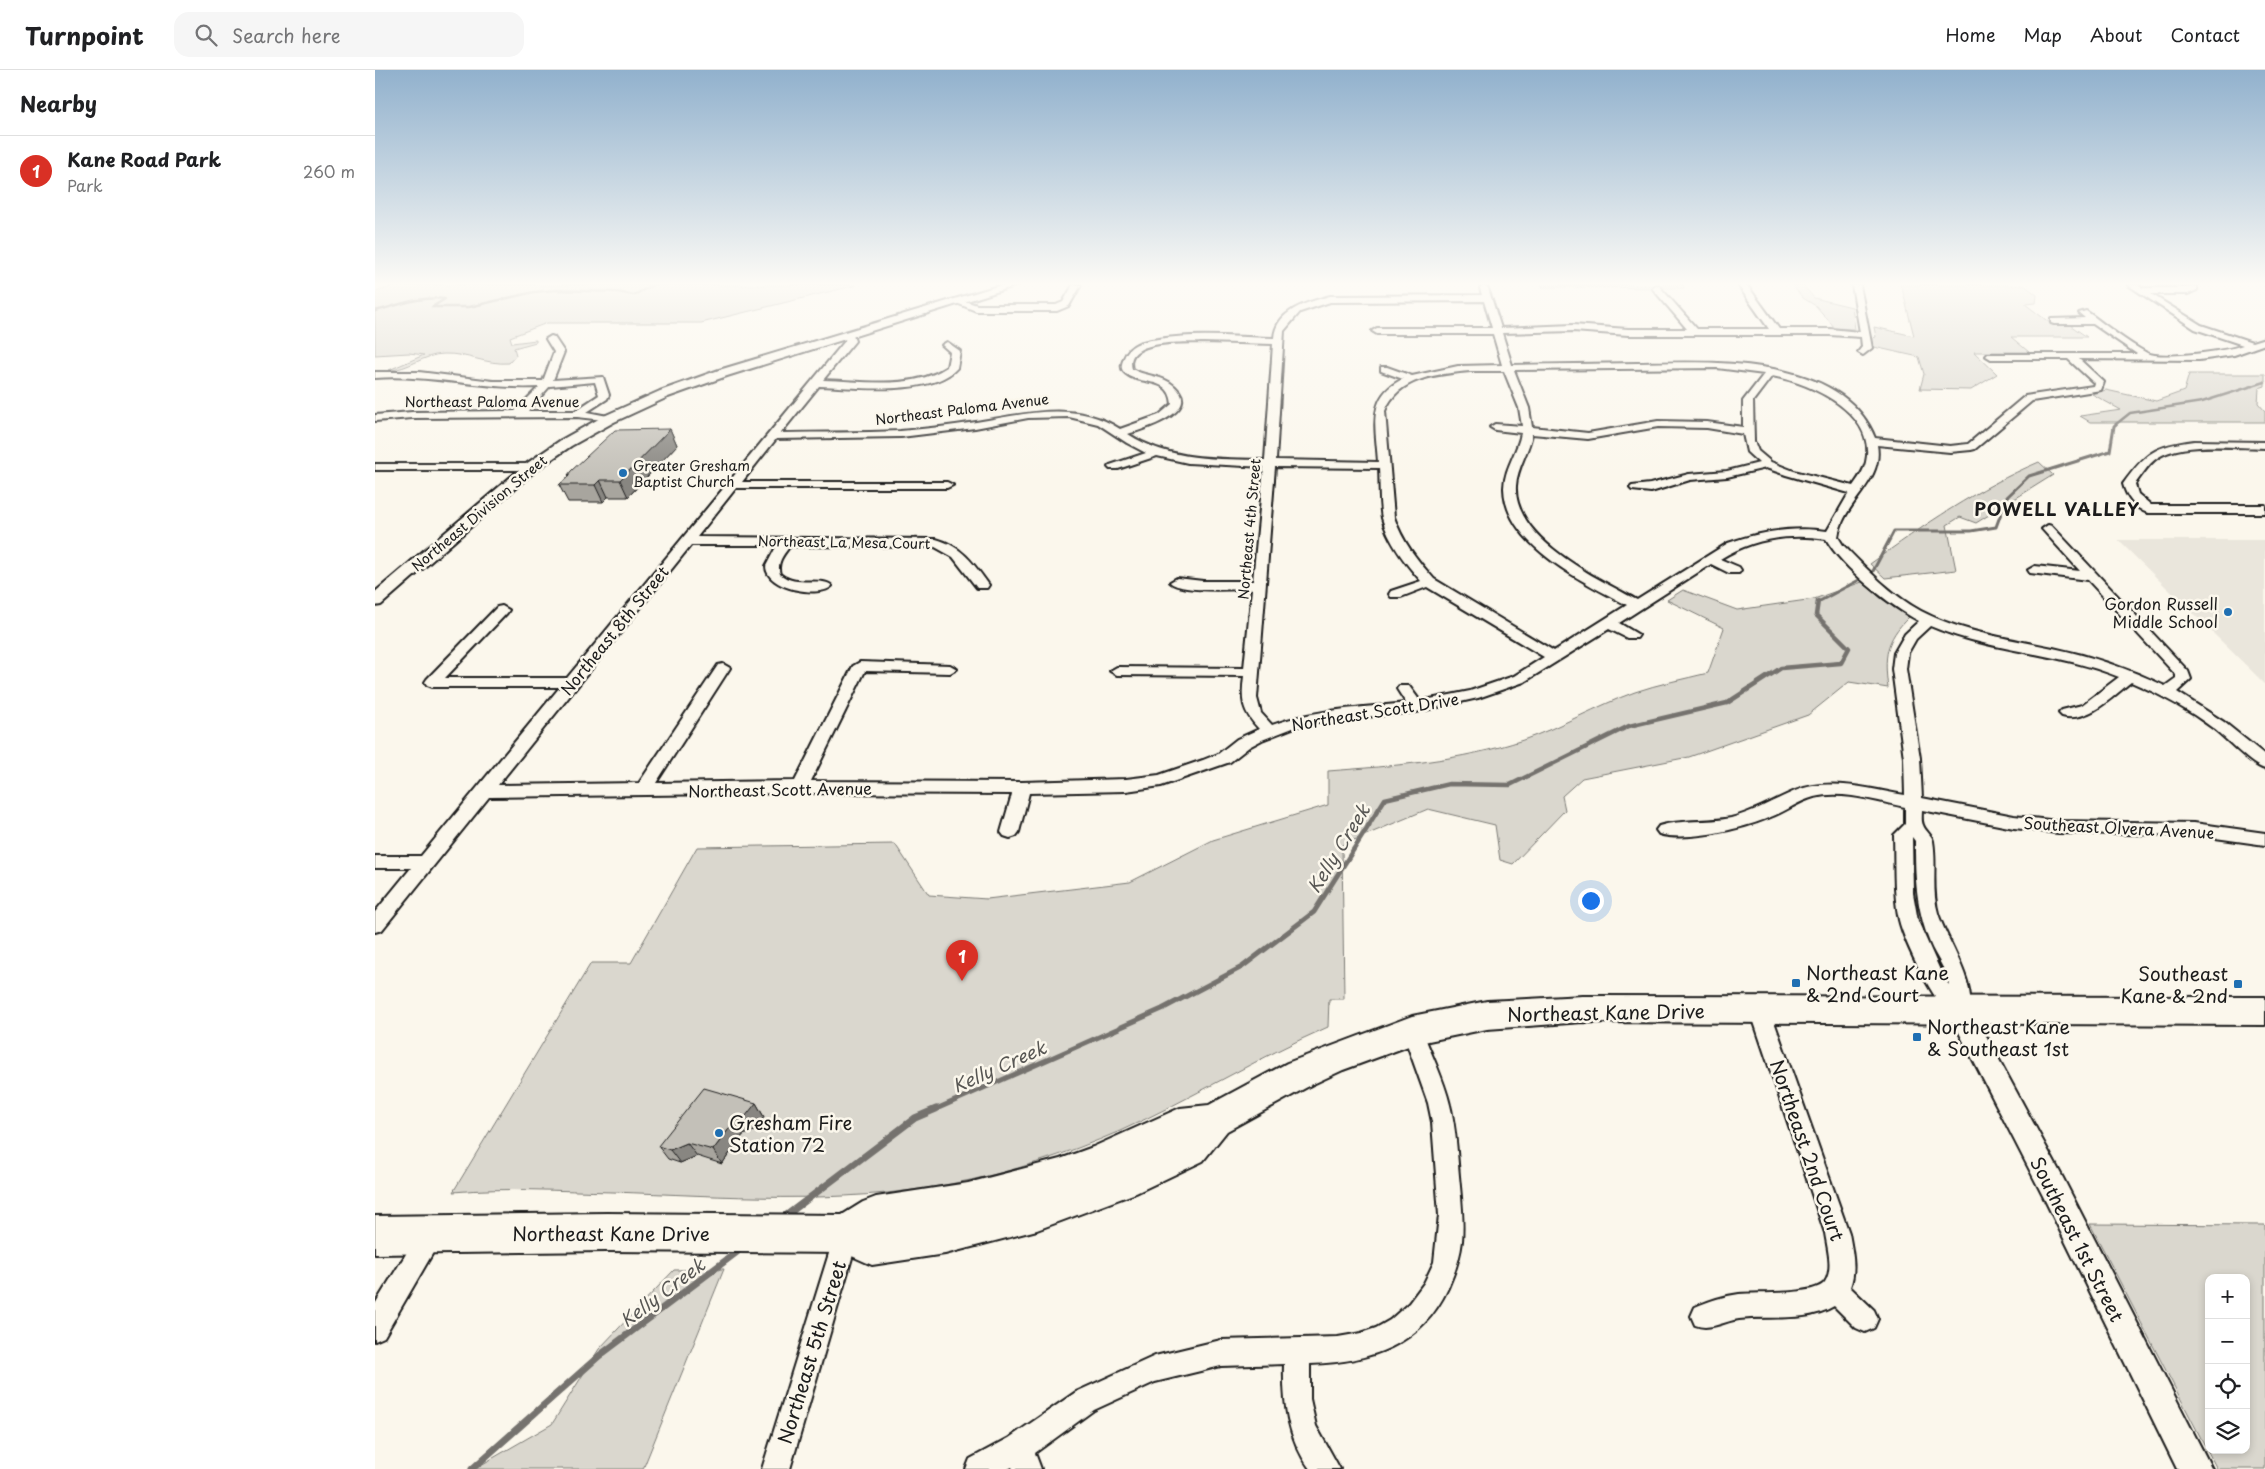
<!DOCTYPE html>
<html lang="en">
<head>
<meta charset="utf-8">
<style>
  body { margin:0; font-family:"Playpen Sans",sans-serif; background:#f6f6f6; color:#202124 }
  .controls { position:absolute; right:15px; bottom:15px; display:grid; overflow:hidden; border-radius:10px; box-shadow:0 2px 8px #0003 }
  .controls button { width:45px; height:45px; display:grid; place-items:center; padding:0; border:0; border-bottom:1px solid #e0e0e0; background:#fff; color:#202124; font:25px sans-serif }
  .you { position:absolute; left:1215px; top:830px; width:18px; height:18px; margin:-12px; border:4px solid #fff; border-radius:50%; background:#1a73e8; box-shadow:0 0 0 8px #1a73e833 }
  .badge { display:grid; place-items:center; width:32px; height:32px; border-radius:50%; background:#d93025; color:#fff; font-size:16px; font-weight:700 }
  .pin { position:absolute; translate:-50% -41px; filter:drop-shadow(0 1px 2px #0008) }
  .pin::after { content:''; position:absolute; top:26px; width:18px; height:15px; background:inherit; clip-path:polygon(0 0,100% 0,50% 100%) }
  .list { margin:0; padding:0; list-style:none }
  h2 { display:flex; justify-content:space-between; align-items:center; height:65px; margin:0; padding:0 20px; font-size:21px }
  h2 small { font-size:16px; font-weight:400; color:#757577 }
  .list li { display:grid; grid-template-columns:32px 1fr auto; gap:15px; align-items:center; box-sizing:border-box; height:70px; padding:0 20px; border-top:1px solid #e0e0e0 }
  .list b { display:block; font-size:19px; white-space:nowrap }
  .list p { margin:0; font-size:16px; white-space:nowrap; color:#757577 }
  .list em { font-size:16px; font-style:normal; color:#757577 }
  .icon { flex:none; width:28px; height:28px; fill:none; stroke:currentColor; stroke-width:2; stroke-linecap:round; stroke-linejoin:round }
  .map { position:relative; flex:none; width:1890px; height:1399px; overflow:hidden }
  header { display:flex; align-items:center; gap:30px; box-sizing:border-box; height:70px; padding:0 25px; background:#fff; border-bottom:1px solid #e0e0e0 }
  header strong { font-size:24px }
  nav { display:flex; gap:28px; margin-inline-start:auto; font-size:18px }
  .search { width:350px; height:45px; background:#f6f6f6; display:flex; align-items:center; gap:12px; box-sizing:border-box; padding:0 18px; border-radius:15px; color:#757577; font-size:19px }
  main { display:flex }
  aside { flex:1; background:#fff }
  .map>svg:first-child { display:block }
</style>
</head>
<body>
<header>
<strong>Turnpoint</strong>
<div class="search"><svg class="icon" aria-label="search" viewBox="0 0 24 24"><circle cx="10" cy="10" r="6"/><path d="M15 15l6 6"/></svg>Search here</div>
<nav><a>Home</a><a>Map</a><a>About</a><a>Contact</a></nav>
</header>
<main>
<aside>
<h2>Nearby<small></small></h2>
<ul class="list">
<li><span class="badge">1</span><div><b>Kane Road Park</b><p>Park</p></div><em>260 m</em></li>
</ul>
</aside>
<div class="map">
<svg width="1890" height="1399" viewBox="0 0 1890 1399">
  <rect width="100%" height="100%" fill="#fbf7ec"/>
  <filter id="ink" filterUnits="userSpaceOnUse"><feTurbulence type="fractalNoise" baseFrequency=".02" numOctaves="2"/><feDisplacementMap in="SourceGraphic" scale="10" xChannelSelector="R" yChannelSelector="G"/><feConvolveMatrix kernelMatrix="1 2 1 2 8 2 1 2 1" color-interpolation-filters="sRGB"/></filter>
  <g filter="url(#ink)">
    <!-- built -->
    <path fill="#eae6dc" d="M1743 470H1890V614Z"/>
    <!-- green -->
    <path fill="#dad7ce" stroke="#7b7a75" fill-rule="evenodd" d="M22 215H482L326 253H172L135 267 137 273 161 270V272L139 278 141 285 134 293C112 295 91 283 69 284 49 284 33 300 14 300L49 285 34 283 0 285V222Z
      M1166 215H1308L1309 218 1167 217Z
      M1417 215H1428L1439 228 1477 237 1480 259 1460 258 1441 236 1428 228Z
      M1524 215H1649L1662 225 1661 233 1650 234 1675 253H1692L1712 267H1636L1654 282H1599L1622 304 1596 320 1545 319 1549 304 1544 287 1499 277 1498 268 1501 267 1499 257 1539 266 1527 218Z
      M1814 304H1890V316L1884 318 1883 333 1890 341V352H1715L1705 346 1746 340 1717 324 1731 320 1781 331 1809 321Z
      M1664 392 1678 405 1601 453 1585 447 1572 455 1581 500 1510 508 1495 494C1549 455 1603 418 1664 392Z
      M1487 512 1507 529 1534 547C1510 570 1509 587 1513 618L1474 612 1433 645 1314 687 1207 708 1187 726 1190 740 1138 794 1125 790 1120 755 1053 739 967 775 969 929H954L953 957C882 988 816 1029 745 1061 692 1084 632 1104 575 1114 465 1135 349 1126 238 1122 184 1121 132 1117 78 1122L216 893H256L322 777 520 774 554 825 612 829 755 812 838 770 953 735V701C1019 696 1085 691 1148 670 1186 657 1221 636 1260 622 1283 614 1309 609 1333 603L1349 558 1292 530 1308 520 1362 540 1439 529Z
      M1715 1154 1890 1155V1399H1842ZM1834 1208H1871V1380H1834Z
      M349 1199 268 1399H99L177 1354 224 1279 299 1200Z"/>
    <g fill="none" stroke-linecap="round" stroke-linejoin="round">
      <!-- stream-far4 -->
      <path stroke="#74726e" stroke-width="2.5" d="M0 241C21 236 48 225 70 229L57 237H94L159 222 181 220 242 222 259 225 278 215
        M1740 355 1755 343 1827 332 1890 312"/>
      <!-- stream-far3 -->
      <path stroke="#74726e" stroke-width="3" d="M1443 532 1497 503 1519 461H1596L1621 457 1632 427 1654 406 1735 381 1739 356 1741 354"/>
      <!-- stream-far2 -->
      <path stroke="#74726e" stroke-width="4.5" d="M993 756 1010 729 1074 714 1135 715 1254 656 1352 633 1406 598 1466 593 1474 578 1441 545 1443 531"/>
      <!-- stream-far1 -->
      <path stroke="#74726e" stroke-width="5" d="M559 1040 787 939 867 897 939 842 994 755"/>
      <!-- stream -->
      <path stroke="#74726e" stroke-width="7" d="M409 1147 540 1048 561 1039
        M97 1399 224 1286 366 1179"/>
      <!-- minor casing -->
      <g stroke="#1c1c1c" stroke-width="4">
        <path id="minor" d="M698 215H706L694 236 682 241H601L579 232 583 229 602 235H681L688 232Z
          M1109 215 1113 218 1126 258 1198 255 1253 259H1312L1277 218 1281 215 1284 216 1322 259H1394L1363 215H1372L1404 259H1455L1485 262 1477 215H1485L1497 278 1488 285 1483 282 1487 277 1486 267 1455 265H1253L1198 261 1127 263 1137 295C1179 294 1220 294 1262 293 1335 292 1467 284 1500 368L1575 376 1593 374 1650 326 1718 316 1719 313 1693 289H1616L1611 286 1613 284H1762L1718 254H1679L1676 253V249L1710 248 1704 243 1711 241C1731 255 1751 272 1772 283 1786 290 1852 281 1868 275L1820 259 1753 215H1764L1768 218H1811L1822 216V220L1813 224H1776L1826 255 1877 272 1890 268V274L1859 285 1824 290 1704 289 1729 312 1726 320 1657 331 1600 379 1596 380 1575 382 1502 375C1509 412 1468 432 1463 467L1468 475C1492 499 1516 525 1546 541 1588 563 1633 568 1678 578 1717 586 1754 599 1790 616L1801 608V605L1713 510 1655 503 1653 500 1660 496 1705 501 1667 459 1673 455 1677 456 1813 601 1816 609 1802 622 1849 652 1890 685V699C1877 696 1852 669 1839 659 1814 640 1785 624 1756 612 1737 627 1713 653 1687 646L1684 643 1687 640 1707 635 1744 607C1683 582 1615 582 1555 556L1541 569 1533 583 1531 599 1545 688 1547 728 1639 746 1683 751 1819 753 1890 763V775L1819 765 1683 763 1639 758 1547 740C1547 745 1546 751 1548 755 1550 761 1557 765 1558 771 1562 795 1556 819 1563 843 1572 872 1606 919 1592 947 1587 949 1583 950 1578 947 1558 932 1530 874 1524 850 1518 822 1520 793 1519 765L1530 754V737C1501 731 1468 720 1439 727 1423 731 1409 743 1393 748 1367 759 1311 772 1284 764L1281 760 1284 756C1307 749 1333 753 1356 748 1379 742 1399 730 1420 721 1455 707 1494 719 1530 725L1529 688 1517 599 1519 583 1530 564 1544 551C1515 536 1467 497 1451 469 1414 463 1377 469 1345 489L1364 497 1366 500 1364 503H1354L1336 494 1244 553 1264 565 1262 568H1252L1234 559 1149 612 1103 628 1041 642 948 651 923 656 887 670 874 677 855 692 786 716 751 721 654 723 644 762 641 766 635 768 629 766 626 762 637 724 425 723 114 727 7 860 0 862V842L36 798H0V786H46L185 617H57L52 615 50 612 52 609 122 537 127 536 134 540 132 543 70 608H192L470 271 471 263H477L480 271 448 310C488 311 538 320 572 297L575 282 567 275 572 272 585 281 582 298C556 327 479 317 444 316L406 363C446 362 486 363 525 361 550 359 576 356 601 352 650 344 701 330 745 359L784 345 797 334C795 304 762 317 749 302 745 298 747 293 749 288 755 273 768 271 783 269 821 263 861 267 899 268 901 240 933 232 955 226L1107 225 1105 218ZM1109 231 1117 258H1002L997 261 1002 264H1118L1127 295 1083 296 1037 306 1012 297H1006V301L1028 309C991 326 1001 358 1003 392L901 390 909 261 925 242 955 232ZM829 272 898 274 890 390C842 389 794 391 753 364 772 358 834 339 794 312 783 305 769 306 757 299 748 268 811 273 829 272ZM1342 298 1389 304 1368 331V357L1332 352 1283 351 1213 363 1157 357 1154 338 1139 300ZM1095 301H1129L1144 338 1147 356 1120 354 1115 357 1120 360 1146 363C1143 381 1129 399 1129 418 1130 475 1209 512 1252 535L1179 581 1059 509C1042 490 1027 471 1019 447L1010 341C1023 307 1063 304 1095 301ZM1397 306C1436 313 1502 343 1491 392 1489 401 1483 409 1478 416L1419 401 1396 392 1383 381 1379 371 1378 331ZM694 347 723 354 752 373 771 383 735 395 733 397 735 399H743L782 386 813 393 889 397 878 511H828L802 508 795 512C805 523 861 519 877 519L869 598 742 597 735 601 742 605 869 606C866 631 867 641 884 659L862 669 843 684 828 690 784 705 751 709 647 712 436 711 490 601 575 603 582 599 575 595 485 592 478 596 420 711 281 713 355 598 348 594 343 595 264 713 123 715 316 475H402L391 496C391 520 446 528 457 516 448 506 421 518 405 504 401 493 409 484 415 476L560 477 578 487 602 518H612L614 515C599 494 587 476 561 469L322 467 361 418H572L578 415 572 412H367L401 369 526 367 600 358 653 348ZM1283 357 1332 358 1368 364 1372 382 1384 393 1352 401 1314 404 1275 414 1257 416 1255 418 1257 420 1276 422 1315 410 1352 407 1391 398 1411 405 1474 423 1452 461C1418 456 1384 462 1353 473L1262 530C1222 508 1138 469 1141 416 1142 397 1154 382 1157 364L1213 369ZM900 397 1004 398C1005 414 1004 433 1007 448 1013 471 1030 493 1046 511L1016 521 1014 524 1016 527H1026L1052 517 1169 587 1139 606 1095 621 1045 631 1034 616H1024L1022 619 1031 633C986 638 940 639 897 655L886 643 882 628ZM1537 767 1540 771C1540 808 1541 837 1555 873 1560 886 1572 900 1574 915L1568 907 1543 851 1538 823Z
          M176 266 179 267 189 282 178 310 228 307 234 325 232 329 212 342 238 347V351L202 347 37 348 0 351V345L37 342 140 341 164 317C109 320 55 304 0 308V302H44L118 311H168L179 282 171 269ZM220 312 224 325 200 341H153L175 316Z
          M1819 371 1890 372V378C1861 378 1807 371 1782 388 1773 394 1767 405 1760 414L1763 424 1776 435H1890V443H1773C1760 439 1751 426 1748 414 1771 382 1780 376 1819 371Z
          M0 394H156L162 397 156 400H0Z
          M1385 932 1392 934 1395 940 1474 1163C1477 1181 1482 1199 1475 1217L1499 1240 1503 1249 1499 1258 1490 1262 1481 1258 1459 1236C1431 1253 1395 1245 1364 1249 1349 1251 1335 1261 1320 1255L1316 1246 1320 1237C1334 1231 1349 1226 1364 1224 1383 1222 1440 1226 1450 1212 1459 1199 1452 1177 1450 1163L1375 940 1378 934Z
          M1037 951 1044 954 1047 960C1056 984 1069 1009 1075 1035 1081 1058 1082 1083 1084 1106 1086 1128 1089 1149 1087 1171 1085 1188 1080 1202 1073 1218 1046 1276 995 1292 935 1294V1329L941 1356 965 1399H935C912 1367 908 1332 909 1294L846 1296 780 1312 719 1340 660 1383 666 1399H638L637 1397 633 1399H591L595 1389 634 1368 701 1322 780 1286 846 1270 963 1267 986 1263 1001 1258 1015 1250 1034 1233 1049 1213 1059 1192 1064 1145 1057 1052 1053 1033 1027 960 1030 954Z
          M472 1152 480 1156 484 1164 415 1399H387L460 1164 464 1156Z
          M55 1154 63 1158 67 1166 63 1174 9 1267 0 1271V1234L47 1158Z"/>
      </g>
      <!-- tertiary casing -->
      <g stroke="#1c1c1c" stroke-width="4">
        <path id="tertiary" d="M626 215H643L352 306 293 327 239 352 196 376 161 400 6 535 0 536V522L151 394 186 370 229 346 285 321 344 300Z
          M1585 931 1594 934 1688 1108 1837 1399H1802L1668 1126 1573 941 1576 934Z"/>
      </g>
      <!-- primary casing -->
      <g stroke="#1c1c1c" stroke-width="4">
        <path id="primary" d="M1208 926 1890 927V955L1208 952 1112 959 1039 974 968 1000 936 1015 852 1061 828 1091 761 1123 662 1160 570 1184 497 1195 470 1183 232 1181 0 1184V1146L232 1143 467 1145 488 1132 501 1127 593 1113 685 1089 718 1077 805 1038 834 1035 912 993 1037 946 1112 931Z"/>
      </g>
      <!-- minor -->
      <use href="#minor" fill="#fbf7ec" fill-rule="evenodd"/>
      <!-- tertiary -->
      <use href="#tertiary" fill="#fbf7ec" fill-rule="evenodd"/>
      <!-- primary -->
      <use href="#primary" fill="#fbf7ec" fill-rule="evenodd"/>
    </g>
    <!-- wall -->
    <path fill="#a8a59e" stroke="#1c1c1c" d="M295 359 302 375 253 427H233L228 432H193L184 415 194 406 193 405Z
      M381 1033 389 1047 379 1061 368 1065 347 1094 322 1086 305 1093 293 1089 283 1076Z"/>
    <!-- shaded-wall -->
    <path fill="#888681" stroke="#1c1c1c" d="M295 359 302 375 253 427 245 410Z
      M225 410 233 427 228 432 220 415Z
      M381 1033 389 1047 379 1061 368 1065 347 1094 338 1080 359 1052Z
      M312 1073 322 1086 305 1093 295 1080Z"/>
    <!-- building -->
    <path fill="#c3c0b8" stroke="#1c1c1c" d="M295 359 245 410H225L220 415H184L195 405H193L196 401 240 360Z
      M329 1018 381 1033 370 1047 359 1052 338 1080 312 1073 295 1080 283 1076Z"/>
  </g>
  <!-- sky -->
  <linearGradient id="sky" x2="0" y2="1"><stop stop-color="#91b1cd"/><stop offset="0.52" stop-color="#fdfbf6"/><stop offset="1" stop-color="#fdfbf6" stop-opacity="0"/></linearGradient>
  <rect width="1890" height="411" fill="url(#sky)"/>
  <!-- markers -->
  <g fill="#1f6fb2" stroke="#fbf7ec" stroke-width="2">
    <circle cx="248" cy="403" r="5"/>
    <circle cx="1853" cy="542" r="5"/>
    <rect x="1416" y="908" width="10" height="10" rx="2.5"/>
    <rect x="1858" y="909" width="10" height="10" rx="2.5"/>
    <rect x="1537" y="962" width="10" height="10" rx="2.5"/>
    <circle cx="344" cy="1063" r="5"/>
  </g>
  <g text-anchor="middle" dominant-baseline="central" stroke-width="5" stroke-linejoin="round" paint-order="stroke">
    <!-- far-street labels -->
    <g font-size="14" fill="#1c1c1c" stroke="#fbf7ec">
      <text x="117" y="331">Northeast Paloma Avenue</text>
      <text transform="translate(587 339) rotate(-7)">Northeast Paloma Avenue</text>
      <text transform="translate(104 443) rotate(-40)">Northeast Division Street</text>
      <text transform="translate(874 459) rotate(-85)">Northeast 4th Street</text>
      <text transform="translate(469 472) rotate(1)">Northeast La Mesa Court</text>
    </g>
    <!-- far-poi labels -->
    <g font-size="14" fill="#1c1c1c" stroke="#fbf7ec" text-anchor="start">
      <text x="258" y="395">Greater Gresham<tspan x="258" dy="16">Baptist Church</tspan></text>
    </g>
    <!-- poi labels -->
    <g font-size="16" fill="#1c1c1c" stroke="#fbf7ec" text-anchor="end">
      <text x="1843" y="533">Gordon Russell<tspan x="1843" dy="18">Middle School</tspan></text>
    </g>
    <!-- street labels -->
    <g font-size="16" fill="#1c1c1c" stroke="#fbf7ec">
      <text transform="translate(239 560) rotate(-51)">Northeast 8th Street</text>
      <text transform="translate(1000 641) rotate(-9)">Northeast Scott Drive</text>
      <text transform="translate(405 719) rotate(-1)">Northeast Scott Avenue</text>
      <text transform="translate(1744 757) rotate(3)">Southeast Olvera Avenue</text>
    </g>
    <!-- far-district labels -->
    <g font-size="18" font-weight="bold" letter-spacing="1" fill="#1c1c1c" stroke="#fbf7ec">
      <text x="1682" y="438">POWELL VALLEY</text>
    </g>
    <!-- water labels -->
    <g font-size="18" font-style="italic" fill="#575653" stroke="#fbf7ec">
      <text transform="translate(963 778) rotate(-58)">Kelly Creek</text>
      <text transform="translate(624 996) rotate(-24)">Kelly Creek</text>
      <text transform="translate(287 1222) rotate(-37)">Kelly Creek</text>
    </g>
    <!-- near-poi labels -->
    <g font-size="19" fill="#1c1c1c" stroke="#fbf7ec" text-anchor="start">
      <text x="1431" y="902">Northeast Kane<tspan x="1431" dy="22">&amp; 2nd Court</tspan></text>
      <text x="1853" y="903" text-anchor="end">Southeast<tspan x="1853" dy="22">Kane &amp; 2nd</tspan></text>
      <text x="1552" y="956">Northeast Kane<tspan x="1552" dy="22">&amp; Southeast 1st</tspan></text>
      <text x="354" y="1052">Gresham Fire<tspan x="354" dy="22">Station 72</tspan></text>
    </g>
    <!-- near-street labels -->
    <g font-size="19" fill="#1c1c1c" stroke="#fbf7ec">
      <text transform="translate(1231 942) rotate(-1)">Northeast Kane Drive</text>
      <text transform="translate(1433 1080) rotate(71)">Northeast 2nd Court</text>
      <text x="236" y="1163">Northeast Kane Drive</text>
      <text transform="translate(1703 1169) rotate(63)">Southeast 1st Street</text>
      <text transform="translate(436 1282) rotate(-73)">Northeast 5th Street</text>
    </g>
  </g>
</svg>
<div class="controls">
<button>+</button>
<button>−</button>
<button><svg class="icon" aria-label="locate" viewBox="0 0 24 24"><circle cx="12" cy="12" r="6"/><path d="M12 2v4M12 18v4M2 12h4M18 12h4"/></svg></button>
<button><svg class="icon" aria-label="layers" viewBox="0 0 24 24"><path d="M12 4l9 5-9 5-9-5zM3 14l9 5 9-5"/></svg></button>
</div>
<div class="you"></div>
<div class="pin badge" style="left:587px;top:911px">1</div>
</div>
</main>
</body>
</html>
